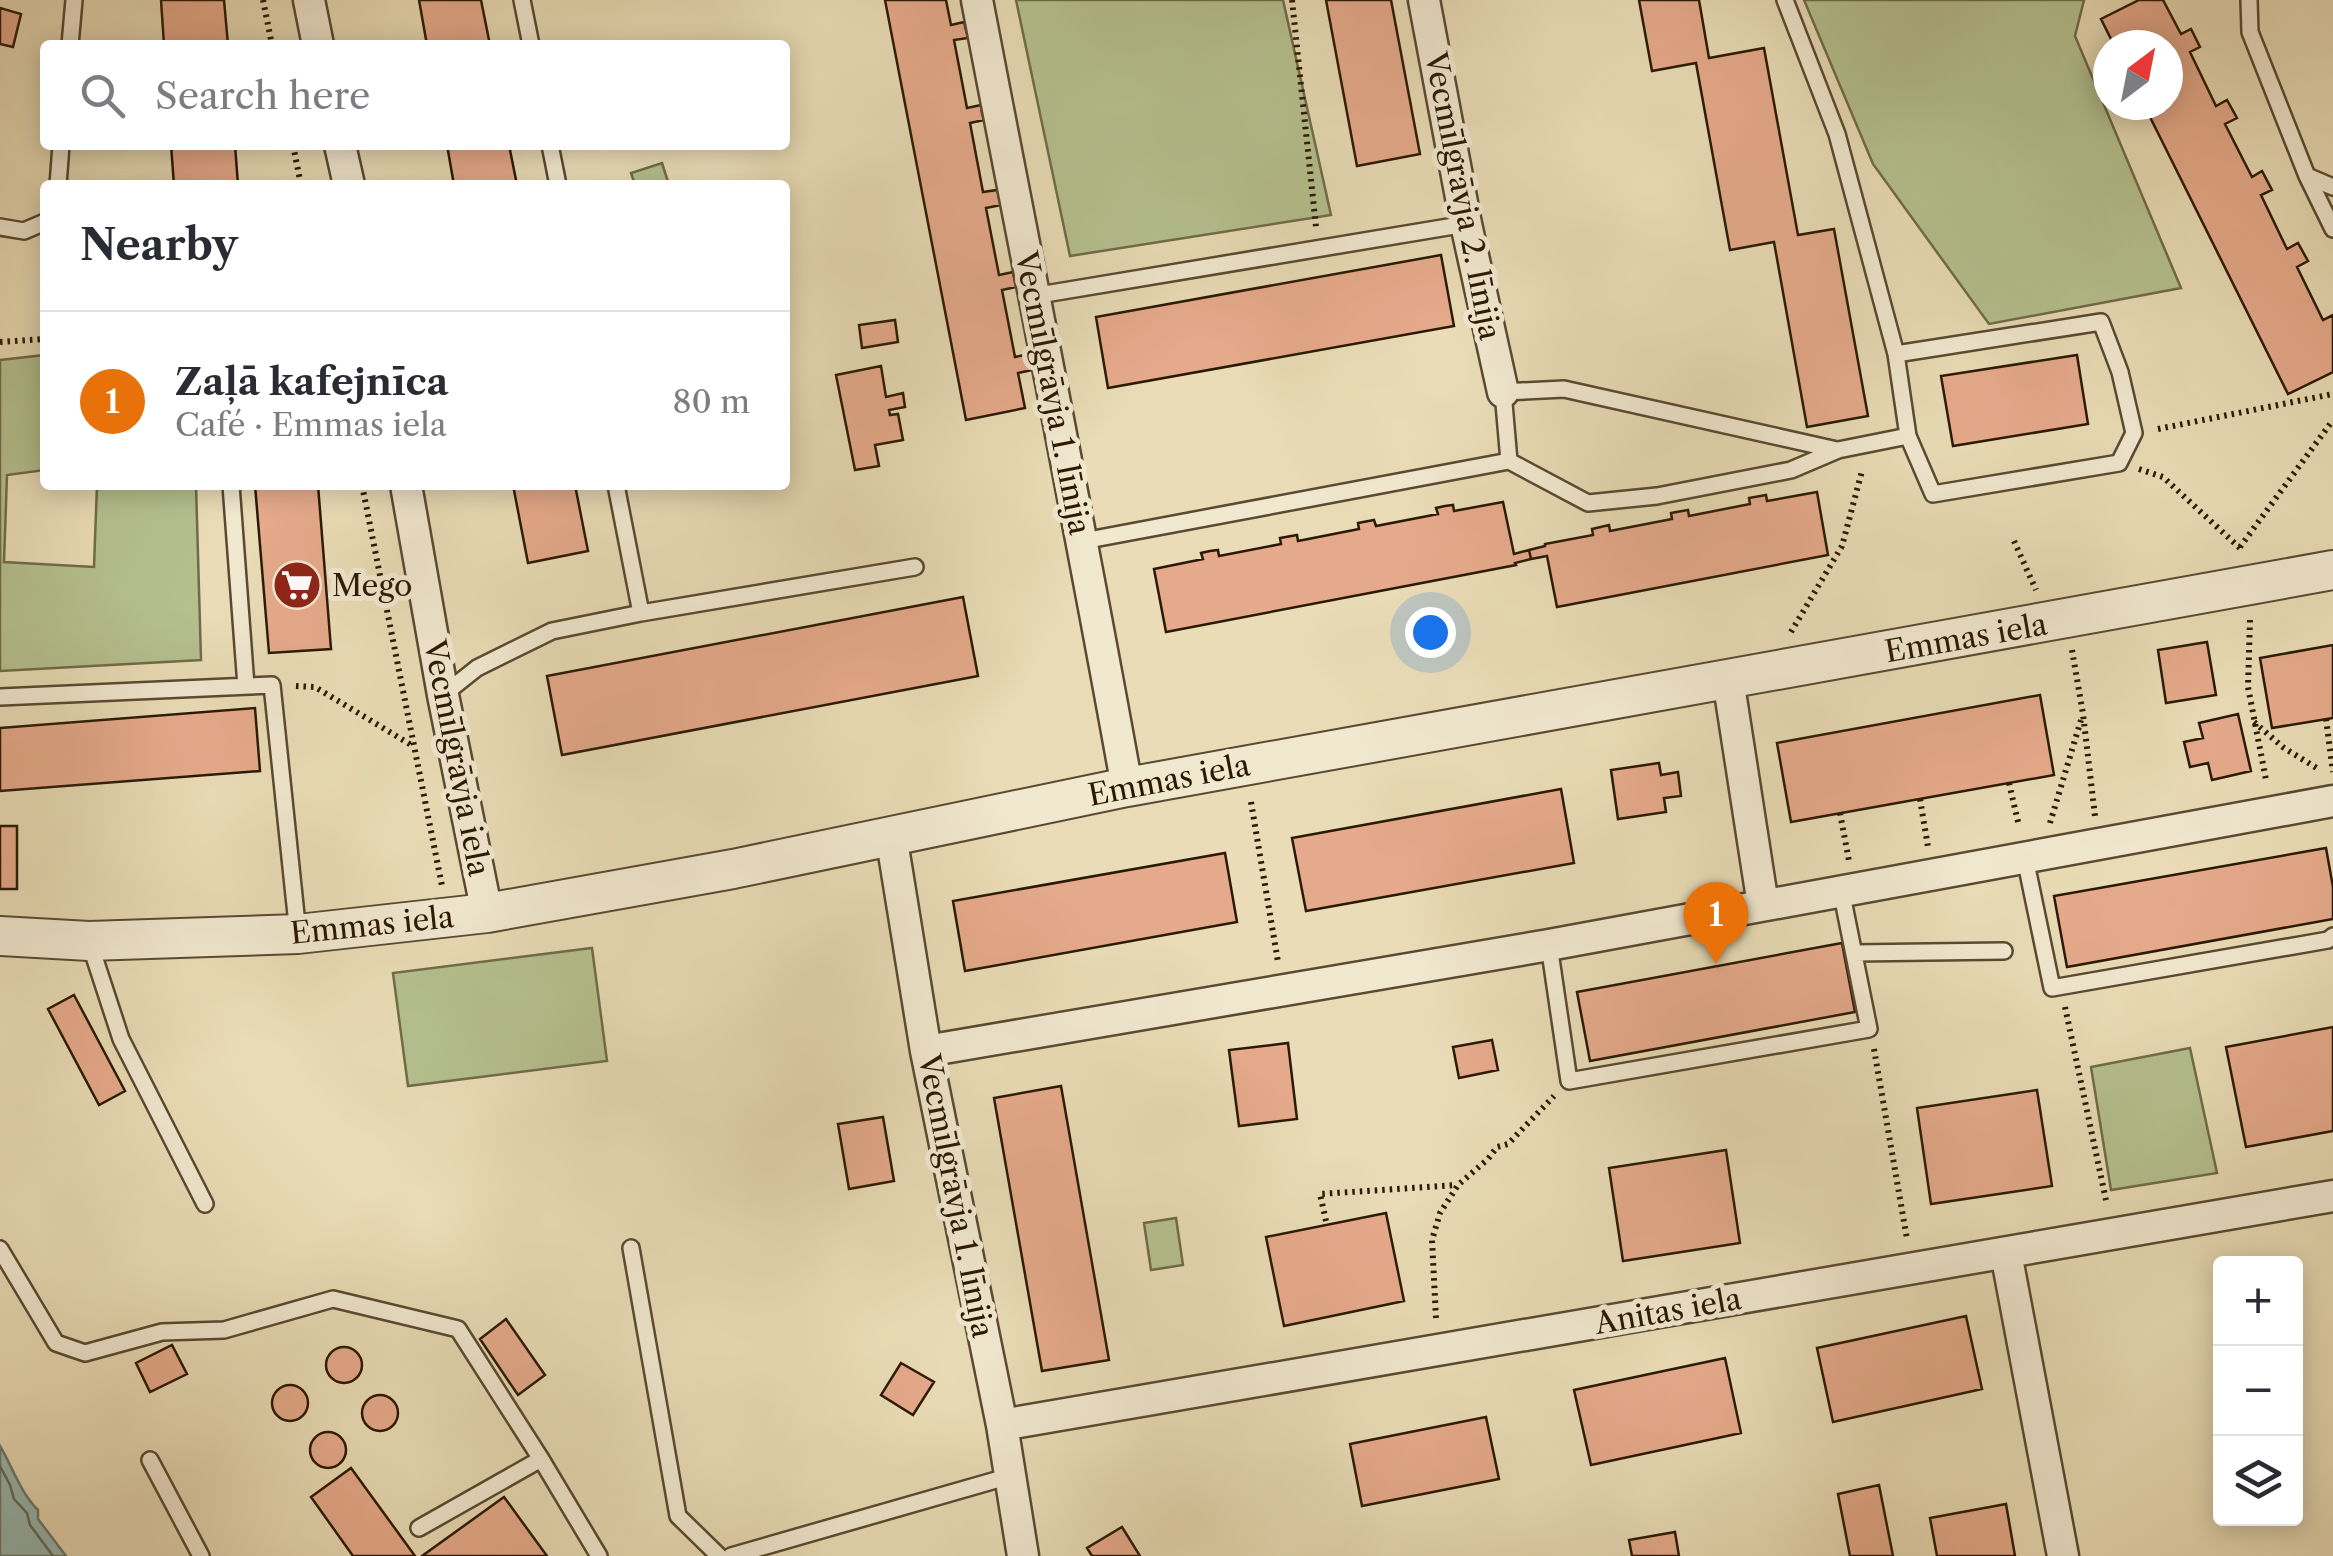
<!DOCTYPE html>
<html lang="en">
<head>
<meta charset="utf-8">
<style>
  body { margin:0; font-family:"Libre Caslon Text",serif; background:#f2f2f3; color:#2b2b33 }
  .controls { position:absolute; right:30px; bottom:30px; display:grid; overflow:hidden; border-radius:10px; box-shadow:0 5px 25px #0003 }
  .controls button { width:90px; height:90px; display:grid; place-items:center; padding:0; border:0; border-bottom:2px solid #e1e1e2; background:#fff; color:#2b2b33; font:50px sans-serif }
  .compass { position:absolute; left:2093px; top:30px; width:90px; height:90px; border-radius:50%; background:#fff; box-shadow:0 5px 25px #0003; rotate:32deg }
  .you { position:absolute; left:1430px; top:632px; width:35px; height:35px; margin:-25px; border:8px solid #fff; border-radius:50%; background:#1a73e8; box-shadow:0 0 0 15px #1a73e833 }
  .badge { display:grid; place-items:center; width:65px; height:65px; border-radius:50%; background:#7c3aed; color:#fff; font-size:32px; font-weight:700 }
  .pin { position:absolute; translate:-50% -82px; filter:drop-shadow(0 2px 5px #0008) }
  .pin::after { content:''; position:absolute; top:52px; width:35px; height:30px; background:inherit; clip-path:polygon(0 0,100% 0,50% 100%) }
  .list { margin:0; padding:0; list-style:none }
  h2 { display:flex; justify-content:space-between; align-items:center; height:130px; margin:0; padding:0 40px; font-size:42px }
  h2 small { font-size:32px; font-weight:400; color:#7c7c81 }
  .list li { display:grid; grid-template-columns:65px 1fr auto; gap:30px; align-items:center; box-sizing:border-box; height:180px; padding:0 40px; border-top:2px solid #e1e1e2 }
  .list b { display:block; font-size:38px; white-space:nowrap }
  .list p { margin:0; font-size:32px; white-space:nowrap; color:#7c7c81 }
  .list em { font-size:32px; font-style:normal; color:#7c7c81 }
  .icon { flex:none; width:55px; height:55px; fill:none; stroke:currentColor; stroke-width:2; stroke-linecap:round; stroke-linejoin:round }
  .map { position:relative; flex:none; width:2333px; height:1556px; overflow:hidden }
  .search { position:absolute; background:#fff; box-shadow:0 5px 25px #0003; left:40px; top:40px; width:750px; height:110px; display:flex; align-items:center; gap:25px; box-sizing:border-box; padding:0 35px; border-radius:10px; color:#7c7c81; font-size:38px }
  .panel { position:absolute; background:#fff; box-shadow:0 5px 25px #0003; left:40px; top:180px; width:750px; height:310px; border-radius:10px }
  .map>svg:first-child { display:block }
</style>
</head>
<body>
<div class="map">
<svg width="2333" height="1556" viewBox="0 0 2333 1556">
  <rect width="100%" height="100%" fill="#e9dcb6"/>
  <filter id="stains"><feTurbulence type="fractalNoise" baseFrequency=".002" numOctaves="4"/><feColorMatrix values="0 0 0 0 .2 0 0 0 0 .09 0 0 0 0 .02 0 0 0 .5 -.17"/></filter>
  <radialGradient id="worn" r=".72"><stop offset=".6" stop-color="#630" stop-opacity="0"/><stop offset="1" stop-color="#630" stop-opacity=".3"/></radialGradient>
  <!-- green -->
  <path fill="#b5c08f" stroke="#706c4a" stroke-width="2.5" d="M1016 0H1283L1331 215 1070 256Z
    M1804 0H2084L2075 36 2181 288 1989 324 1873 164Z
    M662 163 669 185H635L631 173Z
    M45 355V470L7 475 4 562 94 567 97 485H196L201 660 0 671V360Z
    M592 948 607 1061 408 1086 393 973Z
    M2190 1048 2217 1173 2111 1190 2091 1067Z
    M1176 1218 1183 1265 1151 1270 1144 1223Z"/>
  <!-- water -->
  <path fill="#98bab3" stroke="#6c7a6d" stroke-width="2.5" d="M0 1446C13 1468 20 1492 38 1510V1519L66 1556H0Z"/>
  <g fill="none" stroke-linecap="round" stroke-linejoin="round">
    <!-- shore -->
    <path stroke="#626a5c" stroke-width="2.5" d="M0 1466 10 1485 14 1499 27 1513 30 1525 53 1556"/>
  </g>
  <!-- building -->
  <path fill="#e5aa8b" stroke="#2b1905" stroke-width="2.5" d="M161 0H224L228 45H164Z
    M419 0H481L490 45H427Z
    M885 0H946L951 25 964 22 968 38 954 40 967 108 981 105 982 113 984 120 970 123 983 192 997 190 1001 205 986 208 999 275 1013 272 1016 287 1002 290 1015 357 1029 354 1032 370 1018 373 1025 408 966 420Z
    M1326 0H1391L1420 154 1357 166Z
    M1639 0H1699L1709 58 1764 48 1798 235 1834 229 1868 416 1807 427 1774 242 1730 250 1696 63 1652 71Z
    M2139 0H2163L2181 34 2191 29 2200 47 2190 52 2216 106 2227 100 2237 118 2225 124 2252 177 2262 171 2272 190 2261 195 2287 249 2298 243 2308 261 2297 267 2323 320 2333 315V372L2288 394 2144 105H2168V45H2114L2101 19Z
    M0 8 21 14 13 47 0 44Z
    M171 145H235L238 185H174Z
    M447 145H509L517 185H454Z
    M1441 255 1454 326 1108 388 1096 317Z
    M895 320 898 342 862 348 859 325Z
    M2077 355 2088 424 1953 446 1941 376Z
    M881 366 886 397 903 393 905 407 889 410 890 415 898 414 903 440 875 445 879 466 855 470 836 375Z
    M255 485H318L331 649 269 653Z
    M513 485H575L588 551 528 563Z
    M1817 492 1828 555 1557 607 1547 556 1531 559 1529 550 1545 546V544L1593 535 1592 529 1609 525 1610 531 1672 519 1671 513 1688 510 1689 516 1750 504 1749 498 1766 495 1767 501Z
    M1503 502 1514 554 1529 550 1531 559 1515 563 1516 565 1166 632 1154 569 1203 559 1201 553 1210 551 1218 550 1219 556 1281 544 1280 538 1297 535 1298 541 1359 529 1358 523 1374 520 1376 526 1438 514 1436 508 1445 506 1453 505 1454 511Z
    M963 597 978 676 562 755 547 676Z
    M2207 642 2216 695 2166 703 2158 650Z
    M2333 645V718L2272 728 2260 658Z
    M2040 695 2054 775 1791 822 1777 743Z
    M255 708 260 771 0 791V728Z
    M2238 714 2251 771 2212 780 2208 763 2190 767 2184 742 2203 738 2199 723Z
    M1659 763 1661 775 1678 772 1681 796 1664 798 1666 812 1618 819 1611 770Z
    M1561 789 1574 863 1306 911 1292 838Z
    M0 826H17V889H0Z
    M2326 848 2333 887V919L2067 967 2054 896Z
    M1225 853 1237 922 965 971 953 901Z
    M1842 943 1855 1012 1590 1061 1577 992Z
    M74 995 125 1091 99 1105 48 1009Z
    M2333 1027V1131L2246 1147 2226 1047Z
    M1492 1040 1498 1070 1459 1078 1453 1047Z
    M1288 1043 1297 1119 1239 1126 1229 1050Z
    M1061 1086 1109 1360 1042 1371 994 1098Z
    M2037 1090 2052 1186 1931 1204 1917 1108Z
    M883 1117 894 1181 849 1189 838 1124Z
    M1726 1150 1740 1243 1623 1261 1609 1168Z
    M1386 1213 1404 1301 1284 1326 1266 1237Z
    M1966 1316 1982 1389 1833 1422 1817 1348Z
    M506 1319 545 1375 518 1395 480 1339Z
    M172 1345 187 1374 150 1392 136 1363Z
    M326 1365a18 18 0 1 1 36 0a18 18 0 1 1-36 0Z
    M1725 1358 1741 1433 1591 1465 1574 1390Z
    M901 1363 934 1382 913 1415 881 1395Z
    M272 1403a18 18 0 1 1 36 0a18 18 0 1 1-36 0Z
    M362 1413a18 18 0 1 1 36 0a18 18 0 1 1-36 0Z
    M1486 1417 1499 1479 1362 1506 1350 1444Z
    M310 1450a18 18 0 1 1 36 0a18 18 0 1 1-36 0Z
    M351 1468 415 1556H353L311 1497Z
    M1879 1485 1893 1556H1850L1838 1494Z
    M504 1497 547 1556H422Z
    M2006 1504 2015 1556H1937L1930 1518Z
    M1122 1527 1140 1556H1092L1087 1548Z
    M1675 1532 1679 1556H1632L1629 1540Z"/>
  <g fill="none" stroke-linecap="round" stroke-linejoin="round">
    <!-- service casing -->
    <g stroke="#5a4a31" stroke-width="20">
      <path id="service" d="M522 0 531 45
        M1785 0 1837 134 1896 354 1908 436
        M2249 0 2250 32 2307 176 2333 229
        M70 45 74 0
        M550 145 558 185
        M2307 176 2333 187
        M58 185 61 145
        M0 227 24 231 45 222
        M1033 296 1466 224
        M1509 461 1503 392 1564 389 1837 450
        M231 485 246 686
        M616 485 641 613
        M1083 541 1509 461 1588 503 1657 496 1791 470 1838 450 1908 436 1933 494 2119 463 2134 433 2120 372 2101 322 1896 354
        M443 695 477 668 552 631 641 613 915 567
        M0 697 272 685 298 934
        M2025 858 2052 988 2328 940 2333 936
        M89 941 121 1039 205 1204
        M1549 945 1569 1081 1869 1029 1841 890
        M1854 953 2004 951
        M631 1248 678 1516 719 1556
        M0 1249 56 1343 85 1353 162 1332 224 1330 333 1299 458 1329 541 1459 599 1556
        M150 1460 201 1556
        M419 1528 541 1459
        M731 1556 1010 1476"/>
    </g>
    <!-- minor casing -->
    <g stroke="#5a4a31" stroke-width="35">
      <path id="minor" d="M309 0 318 45
        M977 0C1027 262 1080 524 1127 787
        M1424 0 1466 224 1503 392
        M340 145 349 185
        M406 485 443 695 487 913
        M1728 679 1763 905
        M891 835 926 1051 1002 1425 1023 1556
        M926 1051 1549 945 2333 801
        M2006 1253 2063 1556
        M1002 1425 2333 1196"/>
    </g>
    <!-- tertiary casing -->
    <g stroke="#5a4a31" stroke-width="42">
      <path id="tertiary" d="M0 936 89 941 298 934 487 913 733 869 1127 787 2333 570"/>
    </g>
    <!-- path -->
    <path stroke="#2b1905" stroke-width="6" stroke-dasharray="2.5 5" stroke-linecap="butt" d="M263 0 272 45
      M1292 0 1316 227
      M293 145 301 185
      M0 342 45 339
      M2158 429 2333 394
      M2139 469 2163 477 2242 550
      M362 485 442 886
      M2014 541 2036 590
      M2240 547 2333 420
      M2250 620 2248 687 2266 780
      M1791 632 1842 546 1862 471
      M2072 650 2083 714 2095 816
      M296 686 315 687 413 746
      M2326 719 2333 772
      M2254 722 2284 748 2320 770
      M2009 783 2019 826
      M1920 799 1928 847
      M1251 802 1278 962
      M1840 813 1849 861
      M2050 823 2081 720
      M2065 1007 2107 1205
      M1874 1049 1907 1239
      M1326 1221 1320 1194 1457 1185
      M1436 1318 1432 1240 1440 1213 1458 1185 1488 1159 1497 1147 1508 1144 1554 1096"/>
    <!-- service -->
    <use href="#service" stroke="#f1e8d0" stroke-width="15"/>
    <!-- minor -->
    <use href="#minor" stroke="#f1e8d0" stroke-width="30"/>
    <!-- tertiary -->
    <use href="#tertiary" stroke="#f1e8d0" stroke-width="38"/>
  </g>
  <!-- icons -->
  <defs>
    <g id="supermarket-disc" transform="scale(2.5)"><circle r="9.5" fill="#8f2418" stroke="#f1e8d0"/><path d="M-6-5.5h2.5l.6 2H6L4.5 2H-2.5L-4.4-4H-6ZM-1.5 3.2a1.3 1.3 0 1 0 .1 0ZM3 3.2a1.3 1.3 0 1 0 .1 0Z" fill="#fff"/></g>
  </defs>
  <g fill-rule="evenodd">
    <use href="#supermarket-disc" x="297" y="585"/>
  </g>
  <g text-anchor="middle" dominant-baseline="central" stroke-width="10" stroke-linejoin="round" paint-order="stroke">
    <!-- street labels -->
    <g font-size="30" fill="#2b1905" stroke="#f1e8d0">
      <text transform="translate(1463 196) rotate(79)">Vecmīlgrāvja 2. līnija</text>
      <text transform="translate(1053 393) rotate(79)">Vecmīlgrāvja 1. līnija</text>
      <text transform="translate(1966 638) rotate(-10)">Emmas iela</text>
      <text transform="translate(457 758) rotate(79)">Vecmīlgrāvja iela</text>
      <text transform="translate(1169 780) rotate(-11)">Emmas iela</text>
      <text transform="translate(372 925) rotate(-6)">Emmas iela</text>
      <text transform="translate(956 1196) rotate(79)">Vecmīlgrāvja 1. līnija</text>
      <text transform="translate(1668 1311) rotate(-10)">Anitas iela</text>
    </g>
    <!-- poi labels -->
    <g font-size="30" fill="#2b1905" stroke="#f1e8d0" text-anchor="start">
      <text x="332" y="585">Mego</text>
    </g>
  </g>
  <rect width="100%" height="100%" filter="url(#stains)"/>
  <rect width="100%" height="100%" fill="url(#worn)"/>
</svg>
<div class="controls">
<button>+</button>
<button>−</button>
<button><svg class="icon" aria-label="layers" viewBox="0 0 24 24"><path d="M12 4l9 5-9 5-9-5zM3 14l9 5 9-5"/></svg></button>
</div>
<svg class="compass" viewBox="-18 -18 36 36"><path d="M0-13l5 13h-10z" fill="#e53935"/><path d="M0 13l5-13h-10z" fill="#7c7c81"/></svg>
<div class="you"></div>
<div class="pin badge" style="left:1716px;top:964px;background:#e8710a">1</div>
<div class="search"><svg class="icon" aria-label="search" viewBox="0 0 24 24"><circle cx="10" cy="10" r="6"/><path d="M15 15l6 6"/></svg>Search here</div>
<section class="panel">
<h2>Nearby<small></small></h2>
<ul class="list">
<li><span class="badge" style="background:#e8710a">1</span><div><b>Zaļā kafejnīca</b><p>Café · Emmas iela</p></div><em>80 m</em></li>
</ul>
</section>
</div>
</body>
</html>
